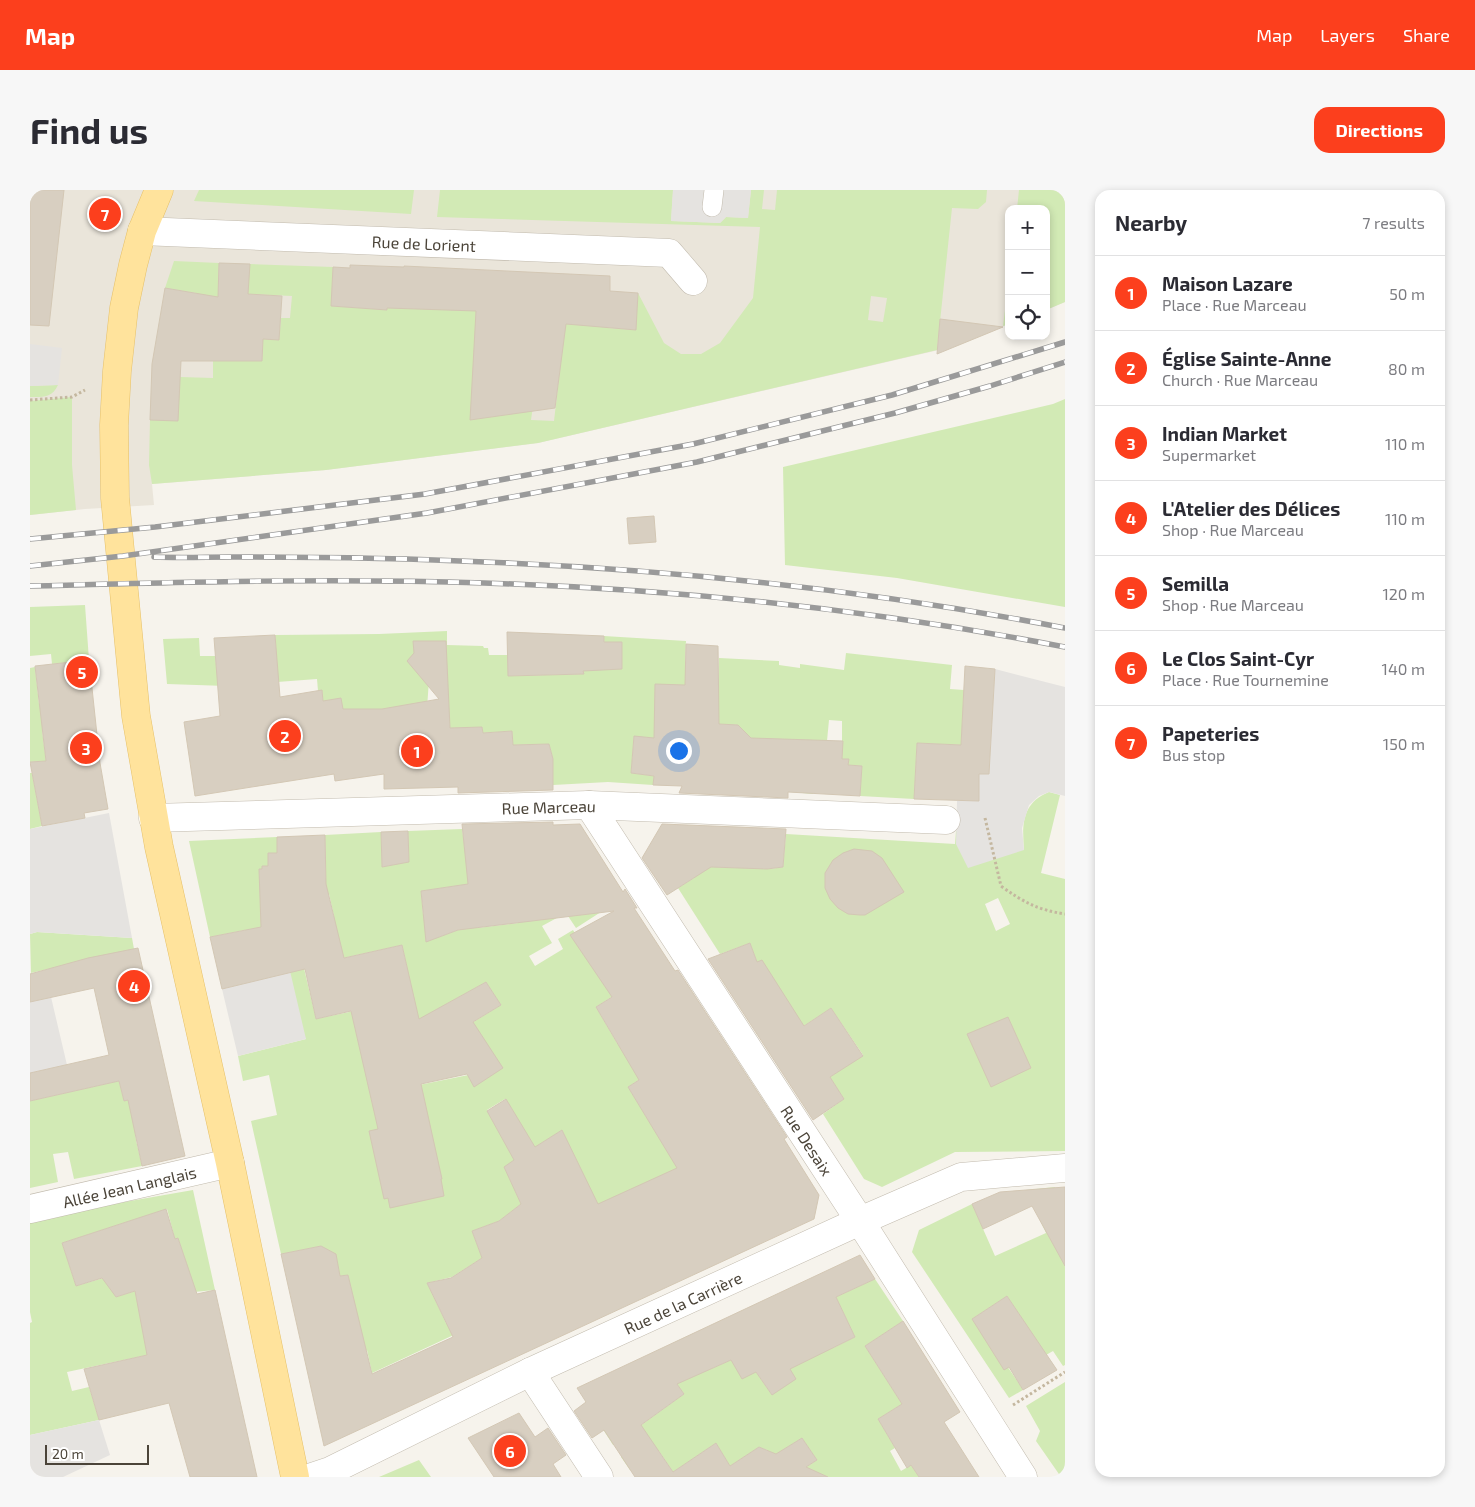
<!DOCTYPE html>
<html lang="en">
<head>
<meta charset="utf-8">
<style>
  body { margin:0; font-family:"Exo 2",sans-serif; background:#f7f7f7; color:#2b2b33 }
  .controls { position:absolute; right:15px; top:15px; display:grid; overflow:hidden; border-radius:10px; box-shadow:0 2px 8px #0003 }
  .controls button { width:45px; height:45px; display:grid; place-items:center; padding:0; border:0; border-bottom:1px solid #e1e1e2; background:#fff; color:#2b2b33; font:25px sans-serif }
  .scale { position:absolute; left:15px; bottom:12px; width:104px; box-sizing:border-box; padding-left:5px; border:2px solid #4b4439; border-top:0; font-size:14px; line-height:18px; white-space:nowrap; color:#4b4439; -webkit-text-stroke:4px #fff; paint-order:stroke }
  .you { position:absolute; left:648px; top:560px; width:18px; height:18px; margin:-12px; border:4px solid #fff; border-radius:50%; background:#1a73e8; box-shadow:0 0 0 8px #1a73e833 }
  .badge { display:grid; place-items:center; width:32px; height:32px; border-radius:50%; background:#fc3f1d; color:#fff; font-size:16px; font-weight:700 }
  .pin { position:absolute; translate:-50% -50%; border:2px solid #fff; box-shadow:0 1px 5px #0006 }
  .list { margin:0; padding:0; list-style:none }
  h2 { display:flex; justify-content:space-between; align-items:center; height:65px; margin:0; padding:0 20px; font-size:21px }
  h2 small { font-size:16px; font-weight:400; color:#7c7c81 }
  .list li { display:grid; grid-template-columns:32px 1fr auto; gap:15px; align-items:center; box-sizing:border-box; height:75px; padding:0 20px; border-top:1px solid #e1e1e2 }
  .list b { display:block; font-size:19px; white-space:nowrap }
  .list p { margin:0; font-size:16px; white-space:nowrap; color:#7c7c81 }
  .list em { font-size:16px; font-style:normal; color:#7c7c81 }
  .icon { flex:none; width:28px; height:28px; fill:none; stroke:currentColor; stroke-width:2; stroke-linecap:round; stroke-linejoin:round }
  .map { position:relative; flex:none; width:1035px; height:1287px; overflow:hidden; border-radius:15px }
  header { display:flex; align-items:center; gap:30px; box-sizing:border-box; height:70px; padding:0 25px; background:#fc3f1d; color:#fff }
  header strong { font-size:24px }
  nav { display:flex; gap:28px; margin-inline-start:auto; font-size:18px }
  .intro { display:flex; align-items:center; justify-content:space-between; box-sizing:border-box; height:120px; padding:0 30px }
  h1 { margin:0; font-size:35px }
  .button { padding:12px 22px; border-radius:15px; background:#fc3f1d; color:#fff; font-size:18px; font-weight:700 }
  main { display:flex; gap:30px; padding:0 30px }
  aside { flex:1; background:#fff; border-radius:15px; box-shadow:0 2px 8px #0003 }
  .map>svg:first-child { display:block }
</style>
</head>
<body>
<header>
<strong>Map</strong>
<nav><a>Map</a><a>Layers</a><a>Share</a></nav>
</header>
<div class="intro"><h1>Find us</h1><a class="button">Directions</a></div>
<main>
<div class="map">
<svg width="1035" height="1287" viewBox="0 0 1035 1287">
  <rect width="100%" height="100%" fill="#f6f3ec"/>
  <!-- residential -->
  <path fill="#eae5da" d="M0 0H1035V112L1016 120V19H979V134L926 156 508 253 296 280 122 294 124 315 55 319 0 325Z"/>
  <!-- green -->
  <path fill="#d2eab5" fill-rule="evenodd" d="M169 0H384L381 24 164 11Z
    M410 0H643L641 31 690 33 696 27 718 28 721 0H734L732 19 745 20 747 0H957L956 12 948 19 922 18 907 160 508 253 296 280 122 294 119 275 120 230 150 187 183 188V171H232L233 149 249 150 251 128H260L262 106 218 104 215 148 166 103 135 98 144 71 189 73 188 101 220 74 303 77 301 116 357 120V118L579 122 578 138 605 140 608 103 634 153 651 164H671L690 153 723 108 730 37 407 27ZM841 106 857 108 853 132 838 130ZM531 171 524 231 501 230 505 201Z
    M989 0H1035V112L1016 120V19H987Z
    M979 88V134L973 136Z
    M28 195C22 208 13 207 0 207V196Z
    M42 207V275L46 320 0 325V211Z
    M1035 209V417L867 388 755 375 753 277 1023 214Z
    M55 415 59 470 22 474 21 464 0 466V417Z
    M417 441V455L453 456 454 458H458L459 465H478L479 486 553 484V478L575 477 574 446 656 451 655 472 676 473V499H689V468L749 471V475L770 478V474L814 480 816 463 922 475 920 499 934 500 931 555 887 553 884 609 830 606 832 576 818 575V569H812V531L799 530 797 551H787L783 604 762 602 764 565 711 548V538L708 535 690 534 655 550 604 547 601 583 624 586 623 595 578 592 523 595V569L519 554 483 555 482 541 453 543 452 537 428 538 431 597H423L417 490H399L397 518 352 519 314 525 293 511 292 501H288L287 489 196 496 137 494 133 449 169 448 170 466H185L187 482 246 460 245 445 349 444Z
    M5 477 9 514 20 538 12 540 16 571 0 572V478Z
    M0 583H2L12 636 0 639Z
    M1019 602 1030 605 1011 683 1035 689V961L925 962 852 997 834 989 793 924 814 909 800 887 833 865 801 818 748 853 727 772 720 753 690 764 648 698 664 688 656 676 740 679 753 677 756 644 925 654 926 641 994 660C992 634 992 613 1019 602ZM968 708 980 734 966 741 955 714Z
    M432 639 440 694 391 701 393 724 407 731 409 747 447 733V738L488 733 486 714 574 720 546 738 536 723 512 736 522 753 499 766 505 776 533 759 528 749 543 740 555 760 638 770 566 817 587 853 613 887 598 897 631 951 684 967 560 1079V999L532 940 475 977 491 1014 469 1031 442 1041 452 1068 422 1087 397 1093 416 1133 443 1136 342 1183 337 1160 329 1161 324 1113 318 1085 310 1086C307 1072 304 1063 291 1056L251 1064 221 931 247 925 239 885 213 891 208 866 276 849 221 764 215 740 180 747 159 651 247 647V663H238V676H232V679H229L230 699 288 730 304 726 299 704 282 707 261 694 296 688 295 645 351 642 352 677 379 671 378 641ZM372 755 377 777 319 792 324 821 286 829 273 774 313 768ZM456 792 471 815 437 836 422 839 413 816ZM384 878H473L389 895ZM475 909 484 922 473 949 457 920Z
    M7 742 102 748 104 759 1 783 0 744Z
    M89 891 94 911 102 909 106 950 112 976 44 989 38 962 23 964 28 992 0 998V911Z
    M1025 997 1035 1019V1175L1033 1176 1023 1161 1016 1165 977 1106 942 1129C959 1153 978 1175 993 1200L979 1208 882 1062 889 1040 942 1014 965 1066 1016 1043 996 1000Z
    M163 1000 185 1100 164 1102 117 1165 37 1182 42 1201 59 1197 69 1230 0 1245V1133L2 1132 0 1122V1032L83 1014ZM137 1019 145 1049 148 1048 160 1084 86 1107 77 1087 46 1096 32 1053Z
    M845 1089 873 1131 835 1156 872 1214 848 1229 865 1258 860 1261 871 1281 881 1275 889 1287H761L787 1270 772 1248 742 1267 737 1260 729 1257 700 1276 686 1253 643 1282 629 1261 600 1280 591 1267 618 1248 610 1236 654 1204 645 1191 589 1250 583 1255 560 1219 654 1171 643 1153 664 1143 683 1178 701 1170 726 1182 742 1205 733 1137 803 1158 825 1147 806 1107Z
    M1035 1192V1287H1031L1006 1251 1010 1241 996 1216Z
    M389 1270 401 1287H349Z"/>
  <!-- parking -->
  <path fill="#e5e3e0" d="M643 0H721L718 28 696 27 690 33 641 31Z
    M0 154 32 158 28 195 0 196Z
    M965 479 1035 497V606L1019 602 1009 606 999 615 992 638 994 660 938 678 926 654 927 611 949 610V597L930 596V583L959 584Z
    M79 623 102 748 7 742 0 744V639Z
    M260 781 276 849 208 866 192 799Z
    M21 807 37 875 0 883V812Z
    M69 1230 80 1265 33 1287H0V1245Z"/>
  <!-- building -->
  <path fill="#d8cfc1" stroke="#d3c7b4" d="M0 0H34L19 136 0 135Z
    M189 73 220 74 218 104 252 106 249 150 233 149 232 171H151L148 231 120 230 122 174 135 98 188 107Z
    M320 75 374 77V76L580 86V101L608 103 606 140 536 134 525 218 440 230 446 121 357 118V120L301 116 303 77 320 78Z
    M910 129 973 137 907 164Z
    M624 326 626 352 599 354 597 328Z
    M477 442 574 446V452H592V479L553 481 554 484 478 486Z
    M245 445 250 507 292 500 293 511 311 508 313 519H352L409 509 377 471 384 463 383 451H416L420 538 452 537 453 543 482 541 483 555 519 554 523 569V600L428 603V597L354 599V584L305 591 304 584 165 606 154 532 190 526 184 448Z
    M656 454 688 456 689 534 708 535 721 548 813 551 812 569H819L818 575 832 576 830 606 758 602V608L649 603 652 596 623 595 624 586 601 583 604 546 624 548 625 494 655 495Z
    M59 470 70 573 78 619 54 623 55 628 12 636 0 572 16 571 5 476Z
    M935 476 965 479 959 584H949V611L884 609 887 553 931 555Z
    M523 632V635L550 634 593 702 595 699 607 718H604L645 781 648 780 757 947 754 949 789 1005 784 1029 294 1256 251 1064 291 1056 306 1064 310 1086 318 1085 342 1184 423 1147 397 1093 421 1088 452 1068 442 1041 469 1031 491 1014 474 977 484 970 457 921 476 909 505 957 532 940 568 1014 647 978 598 897 609 890 566 817 582 807 540 745 584 721 428 740 396 752 391 701 438 694 432 634Z
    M632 634 756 639 753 677 737 679 681 677 637 705 612 668Z
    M378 641 379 672 352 677 351 642Z
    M295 645 296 694 314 768 372 755 389 829 456 792 471 815 443 832 473 878 444 897 437 884 391 894 412 989H411L414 1006 360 1018 358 1008 354 1009 339 941 348 939 321 821 286 829 275 779 192 799 180 747 231 737 229 679H232V676H238V663H247V647Z
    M824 659 842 661 852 668 874 702 835 725H830L818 724 808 718 800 709 795 698V683L803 670 813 663Z
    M720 753 727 772 732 770 774 836 801 818 833 866 800 887 814 909 783 930 678 769Z
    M108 758 155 966 112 976 98 910 94 911 89 891 0 911V883L79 865 64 798 0 812V784L58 768Z
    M978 827 1001 878 961 897 937 844Z
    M1035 997V1076L1002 1016 953 1039 942 1014 970 1002Z
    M136 1019 145 1049 148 1048 167 1104 185 1100 227 1287H160L139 1213 69 1230 54 1179 117 1165 105 1101 86 1107 72 1088 46 1096 32 1053Z
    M830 1065 845 1089 806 1107 825 1147 760 1179 766 1189 742 1205 726 1182 712 1189 701 1170 647 1194 654 1204 611 1235 643 1282 686 1253 700 1276 729 1257 746 1264 772 1248 787 1270 776 1277 798 1287H605L574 1240 562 1248 544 1221 556 1212 547 1198Z
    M977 1106 1027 1180 993 1200 979 1177 974 1180 942 1129Z
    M873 1131 930 1222 914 1232 949 1287H889L881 1275 877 1278 848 1229 872 1214 835 1156Z
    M489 1223 505 1247 518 1238 536 1265 523 1274 531 1287H464L438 1248Z"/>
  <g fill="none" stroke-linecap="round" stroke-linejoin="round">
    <!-- lane casing -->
    <g stroke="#c2bbae" stroke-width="20">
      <path id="lane" d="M682 17 684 0"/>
    </g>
    <!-- street casing -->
    <g stroke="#c2bbae" stroke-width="29">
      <g id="street">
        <path id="s1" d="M112 41 639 63 663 91"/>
        <path id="s2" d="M559 615 830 1031 993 1287"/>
        <path id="s3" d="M123 628 559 615 916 630"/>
        <path id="s4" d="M0 1019 200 973"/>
        <path d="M500 1182 569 1287"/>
        <path id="s5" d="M282 1287 300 1281 500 1182 830 1031 931 987 1035 978"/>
      </g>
    </g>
    <!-- primary casing -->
    <g stroke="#e6c16a" stroke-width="29">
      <path id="primary" d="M129 0 112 41 103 75 94 118 87 181 84 235 85 308 106 526 129 657 200 973 265 1287"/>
    </g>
    <!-- path -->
    <path stroke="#c4b79f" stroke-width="3" stroke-dasharray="2.5 2.5" stroke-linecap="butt" d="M0 210 42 207 55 200
      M955 628 971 696C993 712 1008 720 1035 724
      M983 1215 1035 1182"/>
    <!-- lane -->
    <use href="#lane" stroke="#fff" stroke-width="19"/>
    <!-- street -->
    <use href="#street" stroke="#fff" stroke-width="28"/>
    <!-- primary -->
    <use href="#primary" stroke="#ffe39c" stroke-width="28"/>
    <!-- rail casing -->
    <g stroke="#9a9a9a" stroke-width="5.5">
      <path id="rail" d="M0 349 125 337 395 304 663 254 862 205 1035 152
        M124 367C150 368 177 367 203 367 287 367 371 368 455 372 650 380 844 401 1035 438
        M0 376 93 366 397 323 667 272 865 223 960 196 1035 172
        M0 396C151 392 303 388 454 393 648 399 844 420 1035 457"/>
    </g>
    <!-- rail -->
    <use href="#rail" stroke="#fff" stroke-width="4" stroke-dasharray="11" stroke-linecap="butt"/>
  </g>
  <g text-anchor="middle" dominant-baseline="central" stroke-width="4" stroke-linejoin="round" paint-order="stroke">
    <!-- street labels -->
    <g font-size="16" fill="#4b4439" stroke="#fff">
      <text stroke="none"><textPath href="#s1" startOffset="282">Rue de Lorient</textPath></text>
      <text stroke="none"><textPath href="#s3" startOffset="396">Rue Marceau</textPath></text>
      <text stroke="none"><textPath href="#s2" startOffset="400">Rue Desaix</textPath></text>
      <text stroke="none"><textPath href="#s4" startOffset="102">Allée Jean Langlais</textPath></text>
      <text stroke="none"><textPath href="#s5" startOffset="410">Rue de la Carrière</textPath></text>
    </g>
  </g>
</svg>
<div class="controls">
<button>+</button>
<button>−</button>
<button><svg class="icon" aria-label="locate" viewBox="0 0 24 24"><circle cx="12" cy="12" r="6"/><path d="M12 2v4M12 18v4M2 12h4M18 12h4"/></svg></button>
</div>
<div class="scale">20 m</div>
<div class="you"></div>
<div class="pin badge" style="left:387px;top:561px">1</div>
<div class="pin badge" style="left:255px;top:546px">2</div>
<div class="pin badge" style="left:56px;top:558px">3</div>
<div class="pin badge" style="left:104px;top:796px">4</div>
<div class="pin badge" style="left:52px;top:482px">5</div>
<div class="pin badge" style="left:480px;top:1261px">6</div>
<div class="pin badge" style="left:75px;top:24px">7</div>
</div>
<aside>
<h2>Nearby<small>7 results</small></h2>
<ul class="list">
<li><span class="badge">1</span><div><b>Maison Lazare</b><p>Place · Rue Marceau</p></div><em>50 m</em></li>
<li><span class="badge">2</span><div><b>Église Sainte-Anne</b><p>Church · Rue Marceau</p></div><em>80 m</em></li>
<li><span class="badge">3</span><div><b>Indian Market</b><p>Supermarket</p></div><em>110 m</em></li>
<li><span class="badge">4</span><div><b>L'Atelier des Délices</b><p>Shop · Rue Marceau</p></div><em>110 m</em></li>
<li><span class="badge">5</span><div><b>Semilla</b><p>Shop · Rue Marceau</p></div><em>120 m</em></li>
<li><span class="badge">6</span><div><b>Le Clos Saint-Cyr</b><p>Place · Rue Tournemine</p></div><em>140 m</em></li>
<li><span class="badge">7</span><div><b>Papeteries</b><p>Bus stop</p></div><em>150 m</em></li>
</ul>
</aside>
</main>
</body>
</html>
